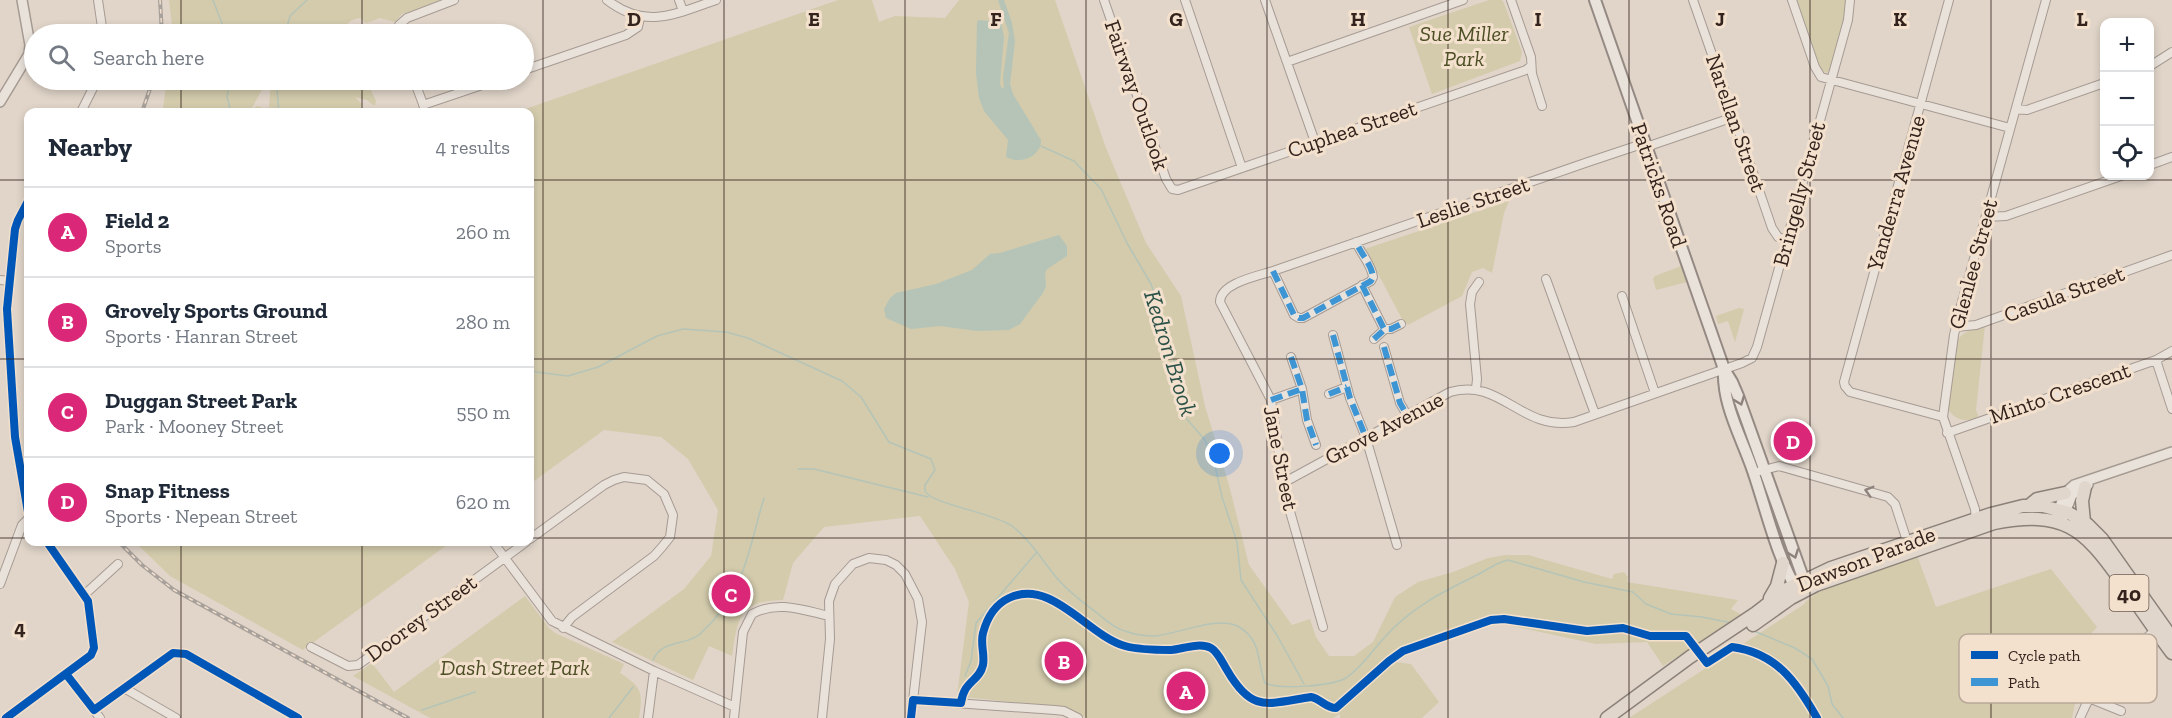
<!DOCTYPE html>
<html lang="en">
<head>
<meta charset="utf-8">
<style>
  body { margin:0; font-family:"Zilla Slab",serif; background:#f2f2f3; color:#1f2937 }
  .controls { position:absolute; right:18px; top:18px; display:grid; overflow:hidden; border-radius:12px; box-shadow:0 3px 9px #0003 }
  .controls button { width:54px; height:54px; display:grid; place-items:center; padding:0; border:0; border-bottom:2px solid #e0e1e3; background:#fff; color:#1f2937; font:30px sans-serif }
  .you { position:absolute; left:1220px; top:454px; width:21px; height:21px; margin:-15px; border:4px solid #fff; border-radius:50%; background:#1a73e8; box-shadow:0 0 0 9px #1a73e833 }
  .badge { display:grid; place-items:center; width:39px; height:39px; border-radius:50%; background:#db2777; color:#fff; font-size:20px; font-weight:700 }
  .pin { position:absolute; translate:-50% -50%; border:3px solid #fff; box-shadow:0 2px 6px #0006 }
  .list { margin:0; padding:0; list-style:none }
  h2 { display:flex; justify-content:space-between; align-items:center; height:78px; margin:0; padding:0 24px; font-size:26px }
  h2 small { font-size:20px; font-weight:400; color:#747a83 }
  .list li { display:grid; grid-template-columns:39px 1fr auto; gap:18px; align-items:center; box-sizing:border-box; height:90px; padding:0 24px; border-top:2px solid #e0e1e3 }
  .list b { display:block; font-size:22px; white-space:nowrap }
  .list p { margin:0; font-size:20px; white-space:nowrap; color:#747a83 }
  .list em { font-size:20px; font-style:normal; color:#747a83 }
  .icon { flex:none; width:33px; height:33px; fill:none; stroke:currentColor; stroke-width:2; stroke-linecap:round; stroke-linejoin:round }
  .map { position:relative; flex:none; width:2172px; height:718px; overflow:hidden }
  .search { position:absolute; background:#fff; box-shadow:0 3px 9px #0003; left:24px; top:24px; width:510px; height:66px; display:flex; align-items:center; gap:15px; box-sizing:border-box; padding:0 21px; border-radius:33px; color:#747a83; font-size:22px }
  .panel { position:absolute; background:#fff; box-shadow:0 3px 9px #0003; left:24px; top:108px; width:510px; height:438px; border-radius:12px }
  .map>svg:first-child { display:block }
</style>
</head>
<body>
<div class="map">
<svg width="2172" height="718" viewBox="0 0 2172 718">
  <rect width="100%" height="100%" fill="#e1d5c9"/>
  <!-- green -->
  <path fill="#d3cbac" d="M169 0H443L402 14 395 22 380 18 366 23 360 18C351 19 343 24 346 34H173Z
    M838 0H872L879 22 895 16 945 18 959 0H1055L1106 148 1146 243 1181 296 1205 406 1229 485 1249 565 1292 625 1310 619 1316 637 1329 656H1354L1373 642 1395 597 1418 582 1453 572 1488 558 1505 555H1528L1612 579 1614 574 1624 572 1628 577 1627 582 1738 600 1731 609 1742 615 1663 666 1647 642 1596 644 1498 623 1401 657 1396 662 1411 664 1439 702 1422 718H1340V714L1333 718H1086L1069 709 957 696 969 602 955 569 920 516 824 527 793 563 783 600C739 601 738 617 732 656L709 646 693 680 612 642 684 589 711 556 718 510 688 459 661 437 604 430 530 484V112H517Z
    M1489 0H1502L1504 3 1522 52 1520 61 1432 94 1409 27Z
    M1796 0H1846L1845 15 1830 70 1827 73 1820 70Z
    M167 80H267L251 110 257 106 264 108 269 107 271 80H366L376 101 375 105H373L367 100 355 97 362 104 360 112H160L163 108Z
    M1509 201 1504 213 1492 273 1483 268 1472 272 1462 296 1408 325 1402 319 1365 249Z
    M1681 266 1687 282 1656 290 1653 279 1655 276Z
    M1739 308 1744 309 1735 342 1728 321 1718 324 1716 316Z
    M1985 325 1976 410 1979 418C1967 422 1955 421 1948 409L1956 344C1961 331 1974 329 1985 325Z
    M135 542H451L303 650 170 576Z
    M1917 555 1936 607 2051 569 2097 627 2078 649 2080 647 2102 667 2078 693 2068 684 2081 670 2070 659 2052 679 2076 699 2072 718H1629L1803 605C1821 582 1889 565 1917 555Z
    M525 596 549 628 555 633 624 664 620 673C642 687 643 692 639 718H430L353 676 372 663 394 692Z"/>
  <!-- water -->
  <path fill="#b5c4b7" d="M998 0H1004L1012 23 1015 41 1010 84 1013 94 1041 140C1041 157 1020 165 1006 157L1008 140 984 111 979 98 976 73 977 22 979 20 1001 22 1004 37 1000 83 1001 87 1004 89 1003 77 1009 33Z
    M1059 235 1067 246V256L1047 269 1045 274 1046 286 1043 293 1020 324 1009 330 977 331 940 326 911 329 886 318 884 309 890 298 896 293 936 284 972 270 990 254 1000 253Z"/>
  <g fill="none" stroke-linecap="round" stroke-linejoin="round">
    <!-- stream -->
    <path stroke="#b5c4b7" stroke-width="1.5" d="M213 0 226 34
      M285 34 290 16 307 0
      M230 80 227 97 231 112
      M276 80 279 112
      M1041 146 1074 161 1101 189 1127 243 1151 284 1169 335 1185 417 1205 440 1215 466 1222 497 1237 542 1241 580 1278 637 1304 684
      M530 369 536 372 568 376 598 367 657 336 683 329 726 332 748 338 842 381 861 397 889 442 931 459 935 470 925 485V491C933 505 992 512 1012 526 1030 540 1042 560 1056 577 1068 592 1083 602 1097 613 1107 621 1115 629 1128 632 1136 635 1146 636 1155 636 1179 634 1218 615 1239 627 1262 640 1257 663 1265 683 1279 690 1332 686 1346 678 1361 668 1372 651 1384 638 1410 608 1444 591 1479 574 1488 569 1498 562 1508 560L1584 582 1633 592 1646 604 1671 614 1702 617 1732 623
      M798 469H814L928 497
      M1754 631 1795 648 1812 659 1828 686 1832 704 1843 718
      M653 660C655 656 658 651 662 649 673 641 689 644 700 634 746 592 747 554 764 498
      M965 676 971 661 976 623 1037 552
      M422 710 475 692
      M609 718 633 687"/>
    <!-- minor casing -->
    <g stroke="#a69b93" stroke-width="10">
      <path id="minor" d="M98 0 103 34
        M607 0C646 30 675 14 716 0
        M679 0 683 11
        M1104 0 1166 179 1172 189 1178 190 1526 70 1531 66
        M1185 0 1242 168
        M1265 0 1315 142
        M1511 0 1531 57 1532 74 1542 106
        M1693 0 1730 106 1731 118 1738 129 1772 228 1778 237 1786 240
        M1792 0 1815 67 1821 77 2010 128
        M399 34V25L407 18 454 0
        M1287 62 1463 0
        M2150 66 2172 52
        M524 70 626 35 638 27 640 17
        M414 80 426 112
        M423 105 497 80
        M2016 109 2027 110 2104 83
        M81 112 97 80
        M2150 165 2172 157
        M28 201 18 220 15 229 7 309 15 437 28 512
        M1986 217 2006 216 2121 176
        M1273 271 1294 315 1299 318H1303L1371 281 1373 277C1372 265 1361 254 1356 242
        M1546 279 1595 414
        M0 280 10 281
        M1362 285 1384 329H1391L1401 324
        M1622 296 1655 393
        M1956 327 1976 325 2172 255
        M1333 335 1350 398 1366 438 1397 545
        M1374 339 1385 329
        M1384 347 1400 403 1407 415
        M1291 357 1302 389 1307 420 1316 445
        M2156 360 2172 409
        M1476 389 1477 379 1470 304 1472 292 1479 282
        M1329 394 1347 387
        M1271 400 1302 389
        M1943 417 1850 392 1845 386 1844 382 1949 0
        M1947 433 2156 360 2172 351
        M1760 471 1779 466 1888 497 1895 504 1908 544
        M1283 483 1450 392C1501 377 1520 431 1574 422L1742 363 1752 358 1757 347 1848 20 1850 0
        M1976 523 1975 509 1943 417 1954 335 1960 309 2046 0
        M530 539 604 485 614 480 624 477 647 480 664 494 673 515 670 537 662 547 654 556 572 617 563 628
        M493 542 552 621 654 671 735 707
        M0 584 22 525 28 519
        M84 595 118 564
        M1323 627 1285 494 1271 400 1220 302C1220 283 1258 276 1273 271L1588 162 1639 145H1652L1731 118
        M311 647 348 666 358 665 526 542
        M66 674 100 718
        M124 688 176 718
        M2089 698 2121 711
        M913 700 1055 710 1064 711 1078 718
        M94 710 173 653 186 654 298 718
        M6 718 91 655 94 648 88 601 47 542
        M648 718 654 671
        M734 718 743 632 752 614C777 600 803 610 829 616
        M822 718 830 639 829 601 835 584 853 564 869 558 886 560 896 565 905 574 918 599 922 622 911 718
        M2080 718C2095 679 2125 655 2157 629"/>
    </g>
    <!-- tertiary casing -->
    <g stroke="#a69b93" stroke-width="12">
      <path id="tertiary" d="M0 102 29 54 30 45 22 0
        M2057 514 2065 493 2074 485 2172 452
        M2063 518 2072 495 2088 485"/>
    </g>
    <!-- secondary casing -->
    <g stroke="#958a83" stroke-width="14">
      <path id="secondary" d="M1595 0 1724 369 1732 382 1738 396 1806 586
        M1724 369C1722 405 1742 438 1753 471 1767 512 1776 555 1798 592"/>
    </g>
    <!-- primary casing -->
    <g stroke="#8b8179" stroke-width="15">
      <path id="primary" d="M2031 504 2037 499 2065 493
        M2084 522 2082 501 2085 487
        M1770 598 1777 586 1783 563
        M1753 625 1791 598 1816 585 1994 523C2063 510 2083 527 2121 581 2138 605 2154 629 2172 653
        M1607 718 1690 657 1756 613 1787 589 1831 568 1991 514 2023 506H2043L2069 513 2087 524 2102 539 2172 638"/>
    </g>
    <!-- minor -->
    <use href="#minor" stroke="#e9e2db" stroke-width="8"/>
    <!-- tertiary -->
    <use href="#tertiary" stroke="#e9e2db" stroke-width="9"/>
    <!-- secondary -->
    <use href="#secondary" stroke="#e9e2db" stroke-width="10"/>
    <!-- primary -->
    <use href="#primary" stroke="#e0d6cc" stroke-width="12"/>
    <!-- rail casing -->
    <g stroke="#a8a19b" stroke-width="4">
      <path id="rail" d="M160 0 162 34
        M142 112 153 80
        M119 542 142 565 174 590 408 718"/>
    </g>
    <!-- rail -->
    <use href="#rail" stroke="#f3e1ce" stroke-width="1.5" stroke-dasharray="4.5" stroke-linecap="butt"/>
    <!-- quiet -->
    <path stroke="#3d95d4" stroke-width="6" stroke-dasharray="12 6" stroke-linecap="butt" d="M1273 271 1294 315 1299 318H1303L1371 281 1373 277C1372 265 1361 254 1356 242
      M1362 285 1384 329H1391L1401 324
      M1333 335 1350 398 1366 438
      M1374 339 1385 329
      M1384 347 1400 403 1407 415
      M1291 357 1302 389 1307 420 1316 445
      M1329 394 1347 387
      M1271 400 1302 389"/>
    <!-- cycleway casing -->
    <g stroke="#f3e1ce" stroke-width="11">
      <path id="cycleway" d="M28 201 18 220 15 229 7 309 15 437 28 512
        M66 674 94 710 173 653 186 654 298 718
        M6 718 91 655 94 648 88 601 47 542
        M911 718 913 700 961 703C964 680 979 682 983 665 985 654 980 644 983 633 987 618 994 605 1009 598 1052 578 1087 635 1125 646 1139 650 1157 650 1171 650 1183 649 1199 642 1211 648 1218 652 1222 662 1227 670 1252 713 1266 704 1311 697 1321 699 1326 708 1336 708L1389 661 1403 651 1491 620 1504 619 1587 631 1623 628 1650 636H1686L1707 663 1732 647C1776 653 1796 681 1817 718"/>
    </g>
    <!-- cycleway -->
    <use href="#cycleway" stroke="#0057b8" stroke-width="8"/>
  </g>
  <!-- one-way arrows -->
  <defs><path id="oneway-chevron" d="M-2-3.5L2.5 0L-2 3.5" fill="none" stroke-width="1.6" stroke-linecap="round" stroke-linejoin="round" transform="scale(1.5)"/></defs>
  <g stroke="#8e827c">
    <use href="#oneway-chevron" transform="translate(1740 401) rotate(69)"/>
    <use href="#oneway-chevron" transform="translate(1869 491) rotate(-164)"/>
    <use href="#oneway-chevron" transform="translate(1794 554) rotate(70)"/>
  </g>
  <!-- grid -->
  <path fill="none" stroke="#33231c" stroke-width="1.5" stroke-opacity="0.55" d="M181 0V34M362 0V34M543 0V718M724 0V718M905 0V718M1086 0V718M1267 0V718M1448 0V718M1629 0V718M1810 0V718M1991 0V718M181 80V112M362 80V112M0 180H28M530 180H2172M0 359H28M530 359H2172M0 538H28M530 538H2172M181 542V718M362 542V718"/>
  <g text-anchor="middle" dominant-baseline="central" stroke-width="6" stroke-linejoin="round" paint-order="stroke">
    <!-- shield labels -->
    <rect fill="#f3e1ce" stroke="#6d5c51" stroke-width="1.5" x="2109.5" y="575" width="39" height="36" rx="4.5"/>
    <g font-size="21" font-weight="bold" fill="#33231c">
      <text x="2129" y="593">40</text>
    </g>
    <!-- park labels -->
    <g font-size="22" font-style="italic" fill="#4c4e24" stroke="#f3e1ce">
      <text x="1464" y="33">Sue Miller<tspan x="1464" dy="25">Park</tspan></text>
      <text x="515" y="667">Dash Street Park</text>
    </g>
    <!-- street labels -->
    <g font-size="22" fill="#33231c" stroke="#f3e1ce">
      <text transform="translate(1137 95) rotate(71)">Fairway Outlook</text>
      <text transform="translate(1736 123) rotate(71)">Narellan Street</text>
      <text transform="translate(1352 129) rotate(-19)">Cuphea Street</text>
      <text transform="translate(1659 185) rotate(71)">Patricks Road</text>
      <text transform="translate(1896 193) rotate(-74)">Yanderra Avenue</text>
      <text transform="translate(1799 194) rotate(-75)">Bringelly Street</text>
      <text transform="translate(1473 202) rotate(-19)">Leslie Street</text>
      <text transform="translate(1973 264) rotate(-75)">Glenlee Street</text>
      <text transform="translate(2064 294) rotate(-20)">Casula Street</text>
      <text transform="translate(2060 393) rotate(-19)">Minto Crescent</text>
      <text transform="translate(1384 428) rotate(-28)">Grove Avenue</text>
      <text transform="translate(1281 458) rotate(79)">Jane Street</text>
      <text transform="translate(1866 559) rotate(-21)">Dawson Parade</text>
      <text transform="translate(421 618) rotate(-36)">Doorey Street</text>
    </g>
    <!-- water labels -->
    <g font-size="24" font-style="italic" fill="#2c5248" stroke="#f3e1ce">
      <text transform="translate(1171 353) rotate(73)">Kedron Brook</text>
    </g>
  </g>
  <!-- legend -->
  <rect x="1959" y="634" width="198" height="69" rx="9" fill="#f3e1ce" stroke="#b9a899" stroke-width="1.5"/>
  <rect x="1971" y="651" width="27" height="8" fill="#0057b8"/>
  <rect x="1971" y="678" width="27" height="8" fill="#3d95d4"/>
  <g font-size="16" fill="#33231c">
    <text x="2008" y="661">Cycle path</text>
    <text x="2008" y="688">Path</text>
  </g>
  <g font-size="20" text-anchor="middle" font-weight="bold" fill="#33231c" stroke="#f3e1ce" stroke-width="6" stroke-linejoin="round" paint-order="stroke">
    <text x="634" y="26">D</text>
    <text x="814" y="26">E</text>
    <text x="996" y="26">F</text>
    <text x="1176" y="26">G</text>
    <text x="1358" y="26">H</text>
    <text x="1538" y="26">I</text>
    <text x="1720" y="26">J</text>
    <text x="1900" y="26">K</text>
    <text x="2082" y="26">L</text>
    <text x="20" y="635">4</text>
  </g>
</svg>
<div class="controls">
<button>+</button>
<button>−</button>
<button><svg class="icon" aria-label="locate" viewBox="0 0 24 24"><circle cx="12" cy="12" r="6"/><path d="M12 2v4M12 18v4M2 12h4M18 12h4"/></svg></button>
</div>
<div class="you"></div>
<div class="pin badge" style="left:1186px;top:691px">A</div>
<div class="pin badge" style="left:1064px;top:661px">B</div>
<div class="pin badge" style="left:731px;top:594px">C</div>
<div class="pin badge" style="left:1793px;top:441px">D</div>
<div class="search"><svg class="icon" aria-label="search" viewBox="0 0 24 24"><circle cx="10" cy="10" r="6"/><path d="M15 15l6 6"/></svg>Search here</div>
<section class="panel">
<h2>Nearby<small>4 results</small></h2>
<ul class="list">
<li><span class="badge">A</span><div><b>Field 2</b><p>Sports</p></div><em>260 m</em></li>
<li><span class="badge">B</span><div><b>Grovely Sports Ground</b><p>Sports · Hanran Street</p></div><em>280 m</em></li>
<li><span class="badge">C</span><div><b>Duggan Street Park</b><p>Park · Mooney Street</p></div><em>550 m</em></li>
<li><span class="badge">D</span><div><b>Snap Fitness</b><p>Sports · Nepean Street</p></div><em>620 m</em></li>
</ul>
</section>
</div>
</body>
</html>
